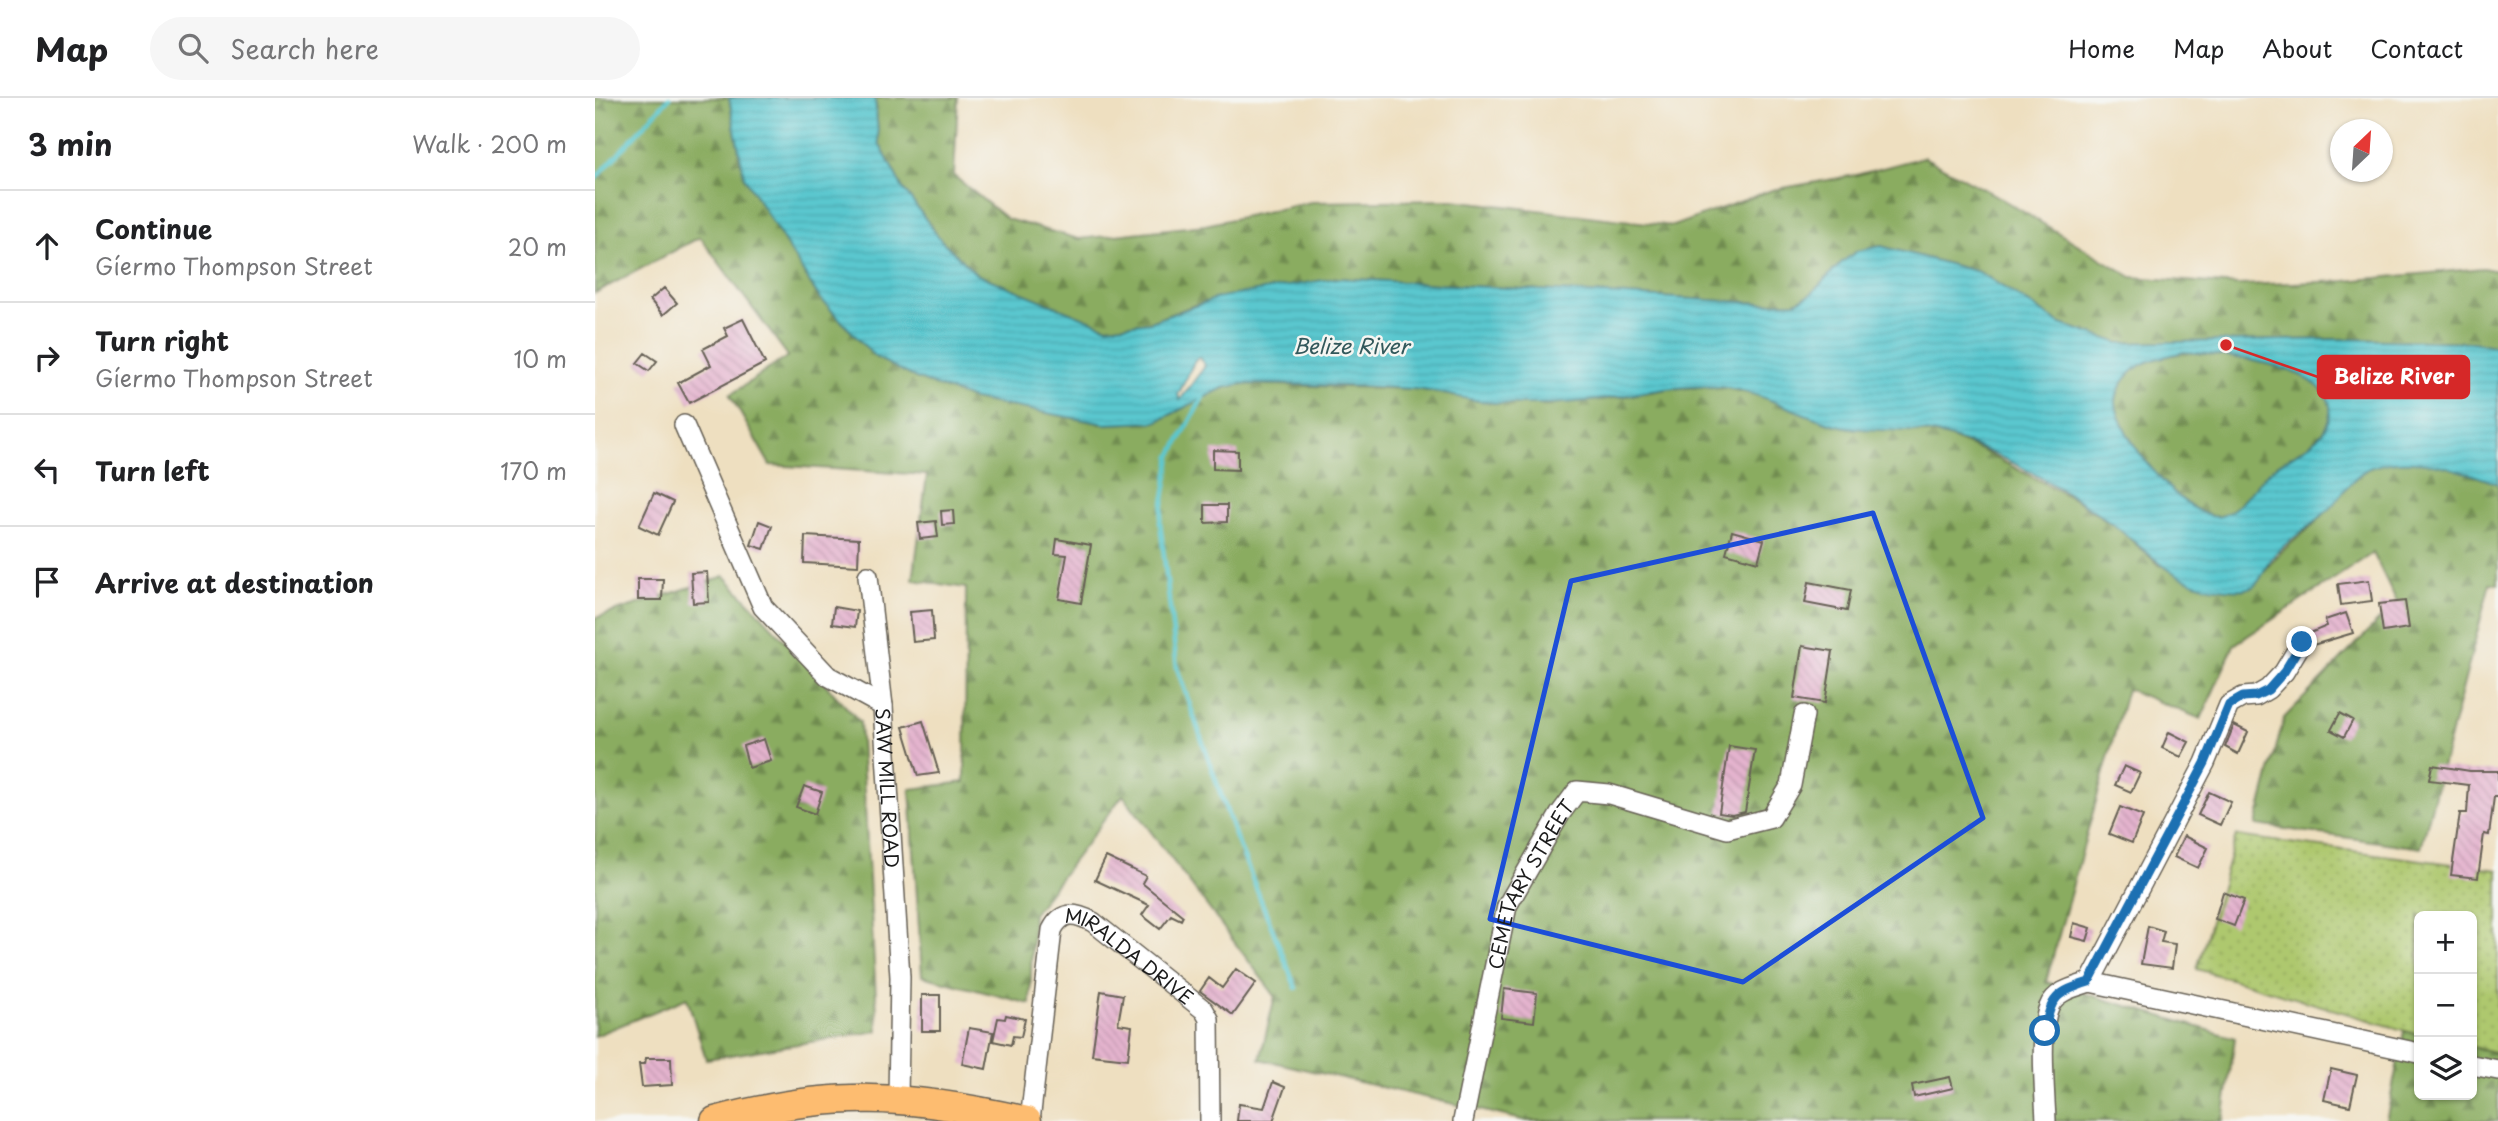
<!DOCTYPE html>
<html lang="en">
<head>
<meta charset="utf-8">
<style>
  body { margin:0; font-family:"Playpen Sans",sans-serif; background:#f6f6f6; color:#202124 }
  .controls { position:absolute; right:21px; bottom:21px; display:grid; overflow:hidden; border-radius:10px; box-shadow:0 2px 5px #0004 }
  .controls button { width:63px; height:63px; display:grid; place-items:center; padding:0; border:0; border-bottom:2px solid #e0e0e0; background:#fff; color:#202124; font:35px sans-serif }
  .compass { position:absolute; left:1735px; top:21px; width:63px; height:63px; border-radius:50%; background:#fff; box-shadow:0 2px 5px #0004; rotate:25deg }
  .stop { position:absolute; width:21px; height:21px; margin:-16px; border:5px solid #1f6fb2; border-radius:50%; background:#fff }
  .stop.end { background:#1f6fb2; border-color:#fff; box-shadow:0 2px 7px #0008 }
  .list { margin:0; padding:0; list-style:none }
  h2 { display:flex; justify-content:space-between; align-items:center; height:91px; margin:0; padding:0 28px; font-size:30px }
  h2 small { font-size:23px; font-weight:400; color:#757577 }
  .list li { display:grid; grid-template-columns:46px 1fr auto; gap:21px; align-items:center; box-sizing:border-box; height:112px; padding:0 28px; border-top:2px solid #e0e0e0 }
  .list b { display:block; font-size:26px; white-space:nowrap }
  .list p { margin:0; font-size:23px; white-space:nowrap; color:#757577 }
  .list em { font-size:23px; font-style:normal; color:#757577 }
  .icon { flex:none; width:38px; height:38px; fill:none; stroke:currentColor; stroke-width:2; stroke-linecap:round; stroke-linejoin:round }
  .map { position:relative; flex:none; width:1903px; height:1023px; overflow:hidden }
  header { display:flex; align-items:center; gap:42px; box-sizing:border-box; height:98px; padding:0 35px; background:#fff; border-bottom:2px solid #e0e0e0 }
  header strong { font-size:33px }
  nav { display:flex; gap:38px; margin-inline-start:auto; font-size:24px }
  .search { width:490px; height:63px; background:#f6f6f6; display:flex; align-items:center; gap:18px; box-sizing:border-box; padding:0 24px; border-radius:38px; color:#757577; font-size:26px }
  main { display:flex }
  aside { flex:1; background:#fff }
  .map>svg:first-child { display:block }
</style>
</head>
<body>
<header>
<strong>Map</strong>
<div class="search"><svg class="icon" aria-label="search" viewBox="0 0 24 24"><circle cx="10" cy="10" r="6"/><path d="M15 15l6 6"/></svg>Search here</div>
<nav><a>Home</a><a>Map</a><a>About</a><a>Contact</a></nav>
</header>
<main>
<aside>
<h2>3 min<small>Walk · 200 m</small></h2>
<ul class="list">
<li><svg class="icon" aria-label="ahead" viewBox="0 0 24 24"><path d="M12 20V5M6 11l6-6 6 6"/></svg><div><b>Continue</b><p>Gíermo Thompson Street</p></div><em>20 m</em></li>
<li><svg class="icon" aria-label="right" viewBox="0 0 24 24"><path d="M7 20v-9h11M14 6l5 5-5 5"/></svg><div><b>Turn right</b><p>Gíermo Thompson Street</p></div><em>10 m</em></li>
<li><svg class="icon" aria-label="left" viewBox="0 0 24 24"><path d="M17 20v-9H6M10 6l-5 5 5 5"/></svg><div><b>Turn left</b></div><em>170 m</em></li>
<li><svg class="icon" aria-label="arrive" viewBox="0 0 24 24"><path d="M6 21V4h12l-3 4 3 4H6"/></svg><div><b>Arrive at destination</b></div></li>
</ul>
</aside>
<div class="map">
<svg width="1903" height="1023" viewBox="0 0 1903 1023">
  <defs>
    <pattern id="grass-dots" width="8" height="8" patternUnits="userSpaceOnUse" patternTransform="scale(1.75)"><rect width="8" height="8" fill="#aec86e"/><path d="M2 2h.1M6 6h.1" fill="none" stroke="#95ab5f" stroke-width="1.8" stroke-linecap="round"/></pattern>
    <pattern id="forest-firs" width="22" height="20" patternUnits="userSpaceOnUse" patternTransform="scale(1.75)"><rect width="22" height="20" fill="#8aac61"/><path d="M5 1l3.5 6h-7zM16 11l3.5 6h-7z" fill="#708b4f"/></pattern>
    <pattern id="water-rules" width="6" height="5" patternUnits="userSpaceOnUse" patternTransform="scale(1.75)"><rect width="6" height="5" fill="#5ac7cf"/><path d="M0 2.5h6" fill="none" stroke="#4eaab1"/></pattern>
    <pattern id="building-back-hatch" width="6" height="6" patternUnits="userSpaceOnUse" patternTransform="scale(1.75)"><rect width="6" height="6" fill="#e4b3ce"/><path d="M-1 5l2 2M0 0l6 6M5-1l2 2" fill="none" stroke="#c399b0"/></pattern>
  </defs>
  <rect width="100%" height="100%" fill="#f6f6f2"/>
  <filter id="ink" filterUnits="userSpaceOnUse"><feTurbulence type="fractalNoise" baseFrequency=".0143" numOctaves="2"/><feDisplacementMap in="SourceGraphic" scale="14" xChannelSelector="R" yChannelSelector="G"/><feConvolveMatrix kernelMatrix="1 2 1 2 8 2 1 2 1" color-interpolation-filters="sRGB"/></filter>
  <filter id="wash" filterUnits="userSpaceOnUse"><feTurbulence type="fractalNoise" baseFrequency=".00686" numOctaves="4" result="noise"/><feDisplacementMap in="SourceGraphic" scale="28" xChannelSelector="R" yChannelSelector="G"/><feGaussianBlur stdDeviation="1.57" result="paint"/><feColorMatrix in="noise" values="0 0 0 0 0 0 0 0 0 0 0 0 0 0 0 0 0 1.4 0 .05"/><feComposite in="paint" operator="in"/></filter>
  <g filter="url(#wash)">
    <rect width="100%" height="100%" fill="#eedfc0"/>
    <!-- grass -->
    <path fill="url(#grass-dots)" stroke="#657245" stroke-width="2" d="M1641 738 1903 772V955L1877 949V818H1824V937L1602 871Z"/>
    <!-- forest -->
    <path fill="url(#forest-firs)" stroke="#53643e" stroke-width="2" d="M0 0H134L149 79 224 199 280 259 321 280 378 301 509 326 561 324 628 290 647 286 822 291 896 305 953 306 1006 302 1079 290 1126 289 1166 298 1234 325 1260 331 1301 330 1351 338 1386 352 1483 403 1524 431 1564 467 1662 485C1680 454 1695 448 1721 424 1738 408 1752 381 1773 370 1813 350 1865 372 1903 386V486L1895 485 1826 750 1661 727 1689 620 1802 504 1778 455 1639 547 1606 621 1532 591 1451 884 1640 940 1628 1023H1395L1382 1020 1381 1023H932L665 961 680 898 528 697 438 816 435 906 327 878 315 691 370 684 371 490 318 482 332 377 175 367 135 297 193 258 105 139 0 195Z
      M280 0H363L359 78 412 121 484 141 610 127 716 104 858 102 1078 128 1177 92 1261 77 1329 59 1402 98 1537 179 1643 187 1750 183 1888 170 1903 173V249L1878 244 1746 241 1524 245 1466 226 1384 174 1286 148 1247 164 1215 197 1200 204 1166 205 741 180 600 207 555 224 512 229 381 176 346 142 307 89 284 45Z
      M1589 254C1626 256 1770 270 1728 333 1716 350 1693 358 1677 371 1661 384 1646 412 1626 418 1594 427 1519 334 1521 303 1522 289 1533 276 1544 268 1556 260 1576 258 1589 254Z
      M130 478 265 624 283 933 111 961 92 900 0 938V520Z
      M1809 933 1824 937V997H1877V949L1903 955V1023H1791Z"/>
    <!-- water -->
    <path fill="url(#water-rules)" stroke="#3b7276" stroke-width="2" fill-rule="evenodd" d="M134 0H280L284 45 307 89 346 142 381 176 512 229 555 224 625 199 741 180 1166 205 1200 204 1215 197 1247 164 1262 153 1286 148 1384 174 1466 226 1524 245 1746 241 1878 244 1903 249V386C1863 371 1819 355 1777 369 1758 376 1747 398 1733 412 1716 430 1691 442 1676 461 1669 469 1667 484 1657 489 1646 494 1621 490 1610 488 1574 479 1553 454 1525 432 1483 398 1403 352 1350 338 1312 328 1272 337 1235 325 1198 314 1164 293 1125 289 1086 286 1047 295 1009 301 973 306 936 307 900 305 872 303 846 293 818 291 762 287 704 287 647 286L628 290 561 324 510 326 378 301 321 280 280 259 224 199 149 79ZM1589 254C1626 256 1769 270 1728 333 1716 350 1693 358 1677 371 1661 384 1646 412 1626 418 1594 427 1519 334 1521 303 1522 289 1533 276 1544 268 1556 260 1575 258 1589 254ZM605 259 610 268 585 302 583 297 600 262Z"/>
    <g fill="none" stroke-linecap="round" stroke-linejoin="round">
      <!-- stream -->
      <path stroke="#5ac7cf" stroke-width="4.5" d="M0 81 74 0
        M608 299 576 358 565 424 582 570 641 740 701 890"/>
    </g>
    <g id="blocks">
      <!-- building -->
      <path fill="url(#building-back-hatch)" d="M69 190 82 205 68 217 55 202Z
        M148 221 170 265 94 305 83 285 116 267 108 251 133 238 129 230Z
        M50 255 62 263 54 273 42 265Z
        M618 352 643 353V372L618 371Z
        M59 395 78 404 63 437 44 428Z
        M610 407H632V424L610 425Z
        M358 412 359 426 347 427 346 413Z
        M164 423 177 428 169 451 156 447Z
        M341 423 343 439 325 441 323 425Z
        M1137 433 1169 442 1163 464 1131 455Z
        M210 438 264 441 263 468 209 465Z
        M462 441 496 447 486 505 464 501 472 457 460 456Z
        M112 474 114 504 98 505 96 475Z
        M43 481H68L67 502H43Z
        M1774 482 1777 503 1746 507 1743 486Z
        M1214 484 1256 492 1252 513 1210 505Z
        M1810 503 1814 530 1788 534 1784 506Z
        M239 509 262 513 260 529 237 526Z
        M337 512 339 542 318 544 315 514Z
        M1751 515 1758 535 1718 547 1715 535 1732 528 1730 522Z
        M1207 548 1238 553 1230 605 1199 600Z
        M1745 615 1758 622 1749 639 1736 632Z
        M328 623 344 675 323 678 308 629Z
        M1639 627 1653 634 1643 656 1630 649Z
        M1574 634 1594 644 1586 659 1567 650Z
        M169 641 176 663 154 670 148 648Z
        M1134 648 1160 652 1150 714 1137 717 1124 715Z
        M1837 667 1875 673H1903V699H1899L1894 737 1889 736 1883 780 1856 777 1865 715H1872L1874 687 1834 682Z
        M1529 668 1545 675 1536 694 1520 687Z
        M209 688 227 694 220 716 201 709Z
        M1614 694 1636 704 1625 727 1603 717Z
        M1525 709 1548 718 1537 745 1514 736Z
        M1589 738 1613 750 1603 770 1579 759Z
        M511 759 551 778 547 785 588 818 586 822 576 817 565 831 547 817 554 807 500 782Z
        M1628 794 1649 802 1639 828 1620 821Z
        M1479 825 1496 830 1492 843 1476 839Z
        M1553 828 1569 833 1566 844 1580 846 1577 870 1546 866Z
        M641 871 661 885 638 917 605 893 614 880 627 890Z
        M909 891 942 895 939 924 906 920Z
        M506 893 528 897 523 926 537 928 533 961 497 957Z
        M327 897H345V933H327Z
        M411 917 430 921 426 939 418 938 416 947 398 943 403 920 410 921Z
        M374 930 398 934 391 971 367 966Z
        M51 960H76L77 987 47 989 44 966H50Z
        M1736 971 1762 977 1755 1008 1729 1002Z
        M1355 979 1358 990 1319 999 1317 987Z
        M678 984 690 989 678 1023H642L644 1006 669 1010Z"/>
    </g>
  </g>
  <g filter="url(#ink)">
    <use href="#blocks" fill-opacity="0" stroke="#666055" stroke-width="2"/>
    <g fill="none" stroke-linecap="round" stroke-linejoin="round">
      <!-- minor casing -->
      <g stroke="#666055" stroke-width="22">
        <g id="minor">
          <path id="s1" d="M89 327 168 509 233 578 288 608 305 879 303 1000"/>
          <path d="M273 478 288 608"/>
          <path d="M1495 884 1610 665 1634 607 1648 599 1661 598 1673 591 1689 574 1707 544"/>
          <path d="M1877 967 1903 972"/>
          <path id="s2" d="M435 1023 457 832C467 812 480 815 498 824L609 912 614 921 615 1023"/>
          <path id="s3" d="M868 1023 912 808 965 716 982 693 1014 696 1132 731 1176 720 1196 687 1209 617"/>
          <path d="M1451 1023C1450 996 1444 932 1454 909 1460 893 1480 889 1495 884L1824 955"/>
        </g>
      </g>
      <!-- highway casing -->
      <g stroke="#666055" stroke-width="31">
        <path id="highway" d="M120 1023C238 991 314 996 432 1023"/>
      </g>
      <!-- minor -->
      <use href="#minor" stroke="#fff" stroke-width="19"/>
      <!-- highway -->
      <use href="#highway" stroke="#fdbc6f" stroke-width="28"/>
    </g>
  </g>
  <g fill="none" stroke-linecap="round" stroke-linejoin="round" filter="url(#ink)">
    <!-- route -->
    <path stroke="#1f6fb2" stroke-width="9" d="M1450 933C1455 899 1462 894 1494 884L1610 665 1634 607 1648 599 1661 598 1673 592 1689 574 1707 544"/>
  </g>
  <!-- marked area -->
  <path fill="none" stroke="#1d4ed8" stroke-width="5" stroke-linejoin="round" d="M1278 415 1388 720 1148 884 895 821 976 483Z"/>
  <g text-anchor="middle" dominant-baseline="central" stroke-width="5" stroke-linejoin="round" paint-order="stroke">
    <!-- street labels -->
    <g font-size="19" fill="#1c1c1c" stroke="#f6f6f2">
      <text stroke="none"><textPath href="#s1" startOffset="438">SAW MILL ROAD</textPath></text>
      <text stroke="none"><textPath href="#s3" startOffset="248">CEMETARY STREET</textPath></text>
      <text stroke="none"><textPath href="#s2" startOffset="289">MIRALDA DRIVE</textPath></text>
    </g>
    <!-- water labels -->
    <g font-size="21" font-style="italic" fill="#32585b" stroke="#f6f6f2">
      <text x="756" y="247">Belize River</text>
    </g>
  </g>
  <!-- callouts -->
  <path fill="none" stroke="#d62828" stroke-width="2.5" d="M1631 247L1723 279"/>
  <circle fill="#d62828" stroke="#f6f6f2" stroke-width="2.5" cx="1631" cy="247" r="7"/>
  <rect fill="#d62828" stroke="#d62828" stroke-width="2.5" x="1723" y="258" width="151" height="42" rx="7"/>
  <g font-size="21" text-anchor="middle" font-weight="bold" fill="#fff">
    <text x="1799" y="286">Belize River</text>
  </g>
</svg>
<div class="controls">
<button>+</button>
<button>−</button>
<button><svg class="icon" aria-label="layers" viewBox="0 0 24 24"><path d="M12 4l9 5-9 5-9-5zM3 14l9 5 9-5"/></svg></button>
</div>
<svg class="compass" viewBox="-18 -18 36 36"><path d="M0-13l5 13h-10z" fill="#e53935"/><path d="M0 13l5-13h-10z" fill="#757577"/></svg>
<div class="stop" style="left:1450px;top:933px"></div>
<div class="stop end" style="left:1707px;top:544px"></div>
</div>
</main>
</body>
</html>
